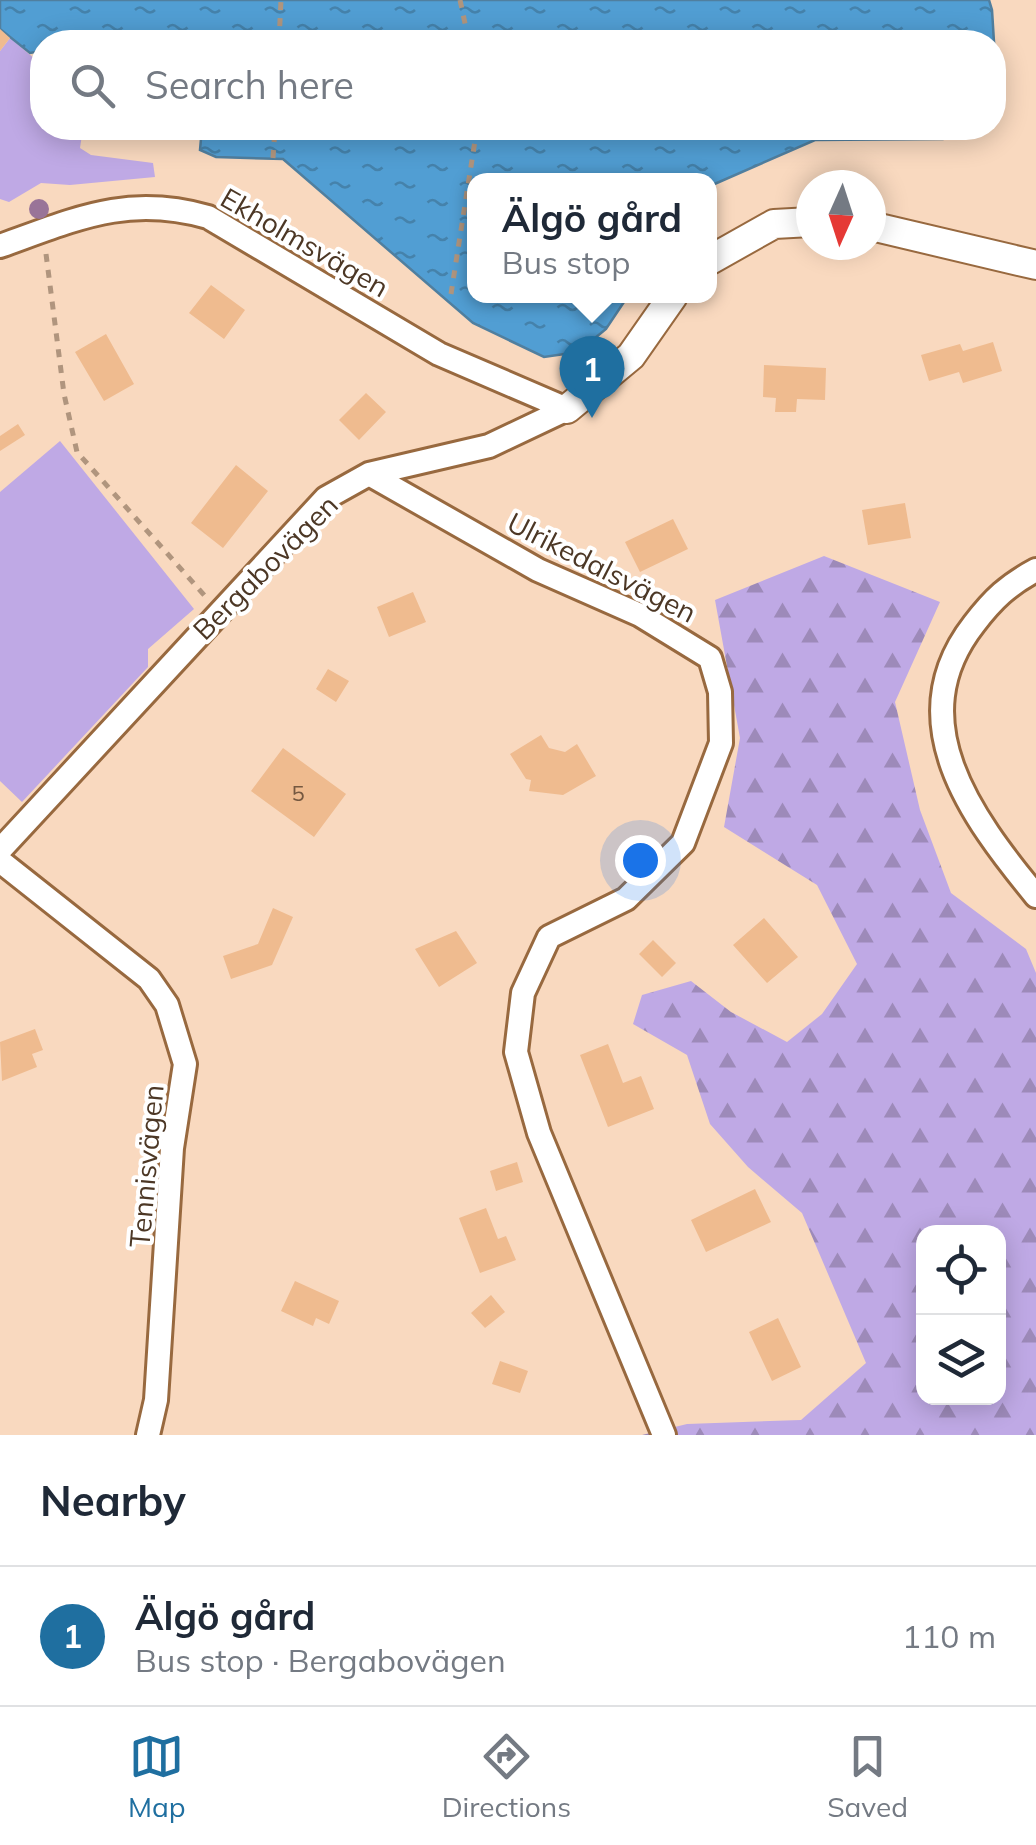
<!DOCTYPE html>
<html lang="en">
<head>
<meta charset="utf-8">
<style>
  body { margin:0; font-family:Mulish,sans-serif; background:#f6f6f7; color:#1f2937 }
  .controls { position:absolute; right:30px; bottom:30px; display:grid; overflow:hidden; border-radius:20px; box-shadow:0 5px 25px #0003 }
  .controls button { width:90px; height:90px; display:grid; place-items:center; padding:0; border:0; border-bottom:2px solid #e0e1e3; background:#fff; color:#1f2937; font:50px sans-serif }
  .compass { position:absolute; left:796px; top:170px; width:90px; height:90px; border-radius:50%; background:#fff; box-shadow:0 5px 25px #0003; rotate:183deg }
  .you { position:absolute; left:640px; top:860px; width:35px; height:35px; margin:-25px; border:8px solid #fff; border-radius:50%; background:#1a73e8; box-shadow:0 0 0 15px #1a73e833 }
  .badge { display:grid; place-items:center; width:65px; height:65px; border-radius:50%; background:#1f6fa0; color:#fff; font-size:32px; font-weight:700 }
  .pin { position:absolute; translate:-50% -82px; filter:drop-shadow(0 2px 5px #0008) }
  .pin::after { content:''; position:absolute; top:52px; width:35px; height:30px; background:inherit; clip-path:polygon(0 0,100% 0,50% 100%) }
  .popup { position:absolute; left:467px; top:173px; width:250px; height:130px; box-sizing:border-box; display:grid; place-content:center; border-radius:20px; background:#fff; filter:drop-shadow(0 2px 8px #0005); font-size:32px; white-space:nowrap; color:#747a83 }
  .popup b { font-size:38px; color:#1f2937 }
  .popup::after { content:''; position:absolute; left:50%; top:100%; margin-left:-20px; border:20px solid transparent; border-top-color:#fff }
  .list { margin:0; padding:0; list-style:none }
  h2 { display:flex; justify-content:space-between; align-items:center; height:130px; margin:0; padding:0 40px; font-size:42px }
  h2 small { font-size:32px; font-weight:400; color:#747a83 }
  .list li { display:grid; grid-template-columns:65px 1fr auto; gap:30px; align-items:center; box-sizing:border-box; height:140px; padding:0 40px; border-top:2px solid #e0e1e3 }
  .list b { display:block; font-size:38px; white-space:nowrap }
  .list p { margin:0; font-size:32px; white-space:nowrap; color:#747a83 }
  .list em { font-size:32px; font-style:normal; color:#747a83 }
  .icon { flex:none; width:55px; height:55px; fill:none; stroke:currentColor; stroke-width:2; stroke-linecap:round; stroke-linejoin:round }
  .map { position:relative; flex:none; width:1036px; height:1435px; overflow:hidden }
  .search { position:absolute; background:#fff; box-shadow:0 5px 25px #0003; left:30px; right:30px; top:30px; height:110px; display:flex; align-items:center; gap:25px; box-sizing:border-box; padding:0 35px; border-radius:40px; color:#747a83; font-size:38px }
  .sheet { height:270px; background:#fff }
  nav { display:flex; justify-content:space-around; align-items:center; box-sizing:border-box; height:140px; border-top:2px solid #e0e1e3; background:#fff; font-size:28px; color:#747a83 }
  nav a { display:grid; justify-items:center; gap:5px }
  nav .on { color:#1f6fa0 }
  .map>svg:first-child { display:block }
</style>
</head>
<body>
<div class="map">
<svg width="1036" height="1435" viewBox="0 0 1036 1435">
  <defs>
    <pattern id="forest-firs" width="22" height="20" patternUnits="userSpaceOnUse" patternTransform="scale(2.5)"><rect width="22" height="20" fill="#bfa9e5"/><path d="M5 1l3.5 6h-7zM16 11l3.5 6h-7z" fill="#9d8ab9"/></pattern>
    <pattern id="water-ripples" width="26" height="14" patternUnits="userSpaceOnUse" patternTransform="scale(2.5)"><rect width="26" height="14" fill="#519ed3"/><path d="M2 4q2-2 4 0t4 0M15 11q2-2 4 0t4 0" fill="none" stroke="#4582ab"/></pattern>
  </defs>
  <rect width="100%" height="100%" fill="#f9d9bf"/>
  <!-- green -->
  <path fill="#bfa9e5" d="M10 38 42 65V128H83L80 148 91 155 153 163 155 177 70 185 41 183 9 202 0 199V51Z
    M60 441 194 609 148 649V667L22 802 0 781V492Z"/>
  <!-- forest -->
  <path fill="url(#forest-firs)" fill-rule="evenodd" d="M824 556 940 602 895 702 920 810 951 893 1026 949 1036 973V1435H642L687 1424 801 1420 866 1363 802 1213 748 1167 710 1124 687 1055 633 1024 642 995 691 981 731 1012 787 1042 822 1014 857 964 817 885 724 827 740 738 715 600ZM924 1232H998V1398H924Z"/>
  <!-- water -->
  <path fill="url(#water-ripples)" stroke="#507f9f" stroke-width="2.5" d="M0 0H989L992 10 996 74 994 79V42H42V51L30 53 0 29Z
    M202 128H955L943 139 815 140 710 186V180H474V296H628L606 329 578 352 544 357 473 323 283 159 216 157 200 150Z"/>
  <!-- building -->
  <path fill="#efbb8f" d="M0 29 10 38 0 51Z
    M211 285 245 310 224 339 189 313Z
    M106 334 134 384 104 401 75 352Z
    M993 342 1002 371 963 383 959 372 929 381 921 355 960 344 963 351Z
    M764 365 826 368 825 400 797 399 796 412H775L776 398 763 397Z
    M366 393 386 412 359 440 339 420Z
    M18 424 25 435 0 451V436Z
    M236 465 268 491 223 548 191 523Z
    M905 503 911 538 868 545 862 510Z
    M673 519 688 549 640 572 625 542Z
    M413 592 426 622 389 637 377 607Z
    M328 669 349 681 336 702 316 689Z
    M541 735 549 748 565 752 577 744 596 776 563 795 529 791 531 780 526 779 510 754Z
    M283 748 346 794 314 837 251 791Z
    M273 908 293 917 272 965 231 979 223 956 258 944Z
    M764 918 798 957 767 983 733 945Z
    M456 931 477 963 439 987 415 949Z
    M653 940 676 963 662 977 639 954Z
    M35 1029 43 1050 32 1054 37 1067 2 1081 0 1042Z
    M608 1044 623 1083 641 1076 654 1109 608 1127 580 1055Z
    M517 1162 523 1182 496 1191 490 1171Z
    M755 1189 771 1222 706 1252 691 1220Z
    M486 1208 498 1239 506 1236 516 1260 480 1273 459 1218Z
    M295 1281 339 1301 329 1324 316 1318 313 1326 281 1311Z
    M491 1295 505 1312 485 1328 471 1313Z
    M778 1318 801 1367 772 1381 749 1332Z
    M500 1361 528 1371 520 1393 492 1384Z"/>
  <g fill="none" stroke-linecap="round" stroke-linejoin="round">
    <!-- minor casing -->
    <g stroke="#98693f" stroke-width="28">
      <path id="minor" d="M0 246C76 219 127 194 208 217L439 354 567 409
        M369 474 538 570 640 615 710 658 720 692 721 743 683 843 626 899 549 937 523 993 516 1052 539 1133 664 1435
        M1036 570C1008 585 993 599 974 624 899 720 971 817 1036 896
        M0 850 326 498 369 474 489 446 567 409
        M0 861 149 979 167 1005 185 1064 172 1148 156 1400 148 1435"/>
    </g>
    <!-- tertiary casing -->
    <g stroke="#98693f" stroke-width="32">
      <path id="tertiary" d="M871 226 1036 265
        M710 260 774 224 811 222
        M567 409 631 356 673 296"/>
    </g>
    <!-- path -->
    <path stroke="#b0957e" stroke-width="5" stroke-dasharray="8 8" stroke-linecap="butt" d="M460 0 469 42
      M279 42 281 0
      M273 158 275 128
      M46 254 64 394 77 452 205 596
      M451 294 477 128"/>
    <!-- minor -->
    <use href="#minor" stroke="#fff" stroke-width="22"/>
    <!-- tertiary -->
    <use href="#tertiary" stroke="#fff" stroke-width="28"/>
  </g>
  <!-- trees -->
  <circle fill="#997498" cx="39" cy="209" r="10"/>
  <g text-anchor="middle" dominant-baseline="central" stroke-width="8" stroke-linejoin="round" paint-order="stroke">
    <!-- number labels -->
    <g font-size="22" fill="#755840">
      <text x="298" y="793">5</text>
    </g>
    <!-- street labels -->
    <g font-size="28" fill="#4c3725" stroke="#fff">
      <text transform="translate(305 242) rotate(30)">Ekholmsvägen</text>
      <text transform="translate(265 567) rotate(-45)">Bergabovägen</text>
      <text transform="translate(602 567) rotate(27)">Ulrikedalsvägen</text>
      <text transform="translate(146 1166) rotate(-85)">Tennisvägen</text>
    </g>
  </g>
</svg>
<div class="controls">
<button><svg class="icon" aria-label="locate" viewBox="0 0 24 24"><circle cx="12" cy="12" r="6"/><path d="M12 2v4M12 18v4M2 12h4M18 12h4"/></svg></button>
<button><svg class="icon" aria-label="layers" viewBox="0 0 24 24"><path d="M12 4l9 5-9 5-9-5zM3 14l9 5 9-5"/></svg></button>
</div>
<svg class="compass" viewBox="-18 -18 36 36"><path d="M0-13l5 13h-10z" fill="#e53935"/><path d="M0 13l5-13h-10z" fill="#747a83"/></svg>
<div class="you"></div>
<div class="pin badge" style="left:592px;top:418px">1</div>
<div class="popup"><b>Älgö gård</b>Bus stop</div>
<div class="search"><svg class="icon" aria-label="search" viewBox="0 0 24 24"><circle cx="10" cy="10" r="6"/><path d="M15 15l6 6"/></svg>Search here</div>
</div>
<section class="sheet">
<h2>Nearby<small></small></h2>
<ul class="list">
<li><span class="badge">1</span><div><b>Älgö gård</b><p>Bus stop · Bergabovägen</p></div><em>110 m</em></li>
</ul>
</section>
<nav>
<a class="on"><svg class="icon" aria-label="map" viewBox="0 0 24 24"><path d="M3 6l6-2 6 2 6-2v14l-6 2-6-2-6 2zM9 4v14M15 6v14"/></svg>Map</a>
<a><svg class="icon" aria-label="directions" viewBox="0 0 24 24"><path d="M12 3l9 9-9 9-9-9zM9 14v-3h6M13 9l2 2-2 2"/></svg>Directions</a>
<a><svg class="icon" aria-label="saved" viewBox="0 0 24 24"><path d="M7 4h10v16l-5-4-5 4z"/></svg>Saved</a>
</nav>
</body>
</html>
